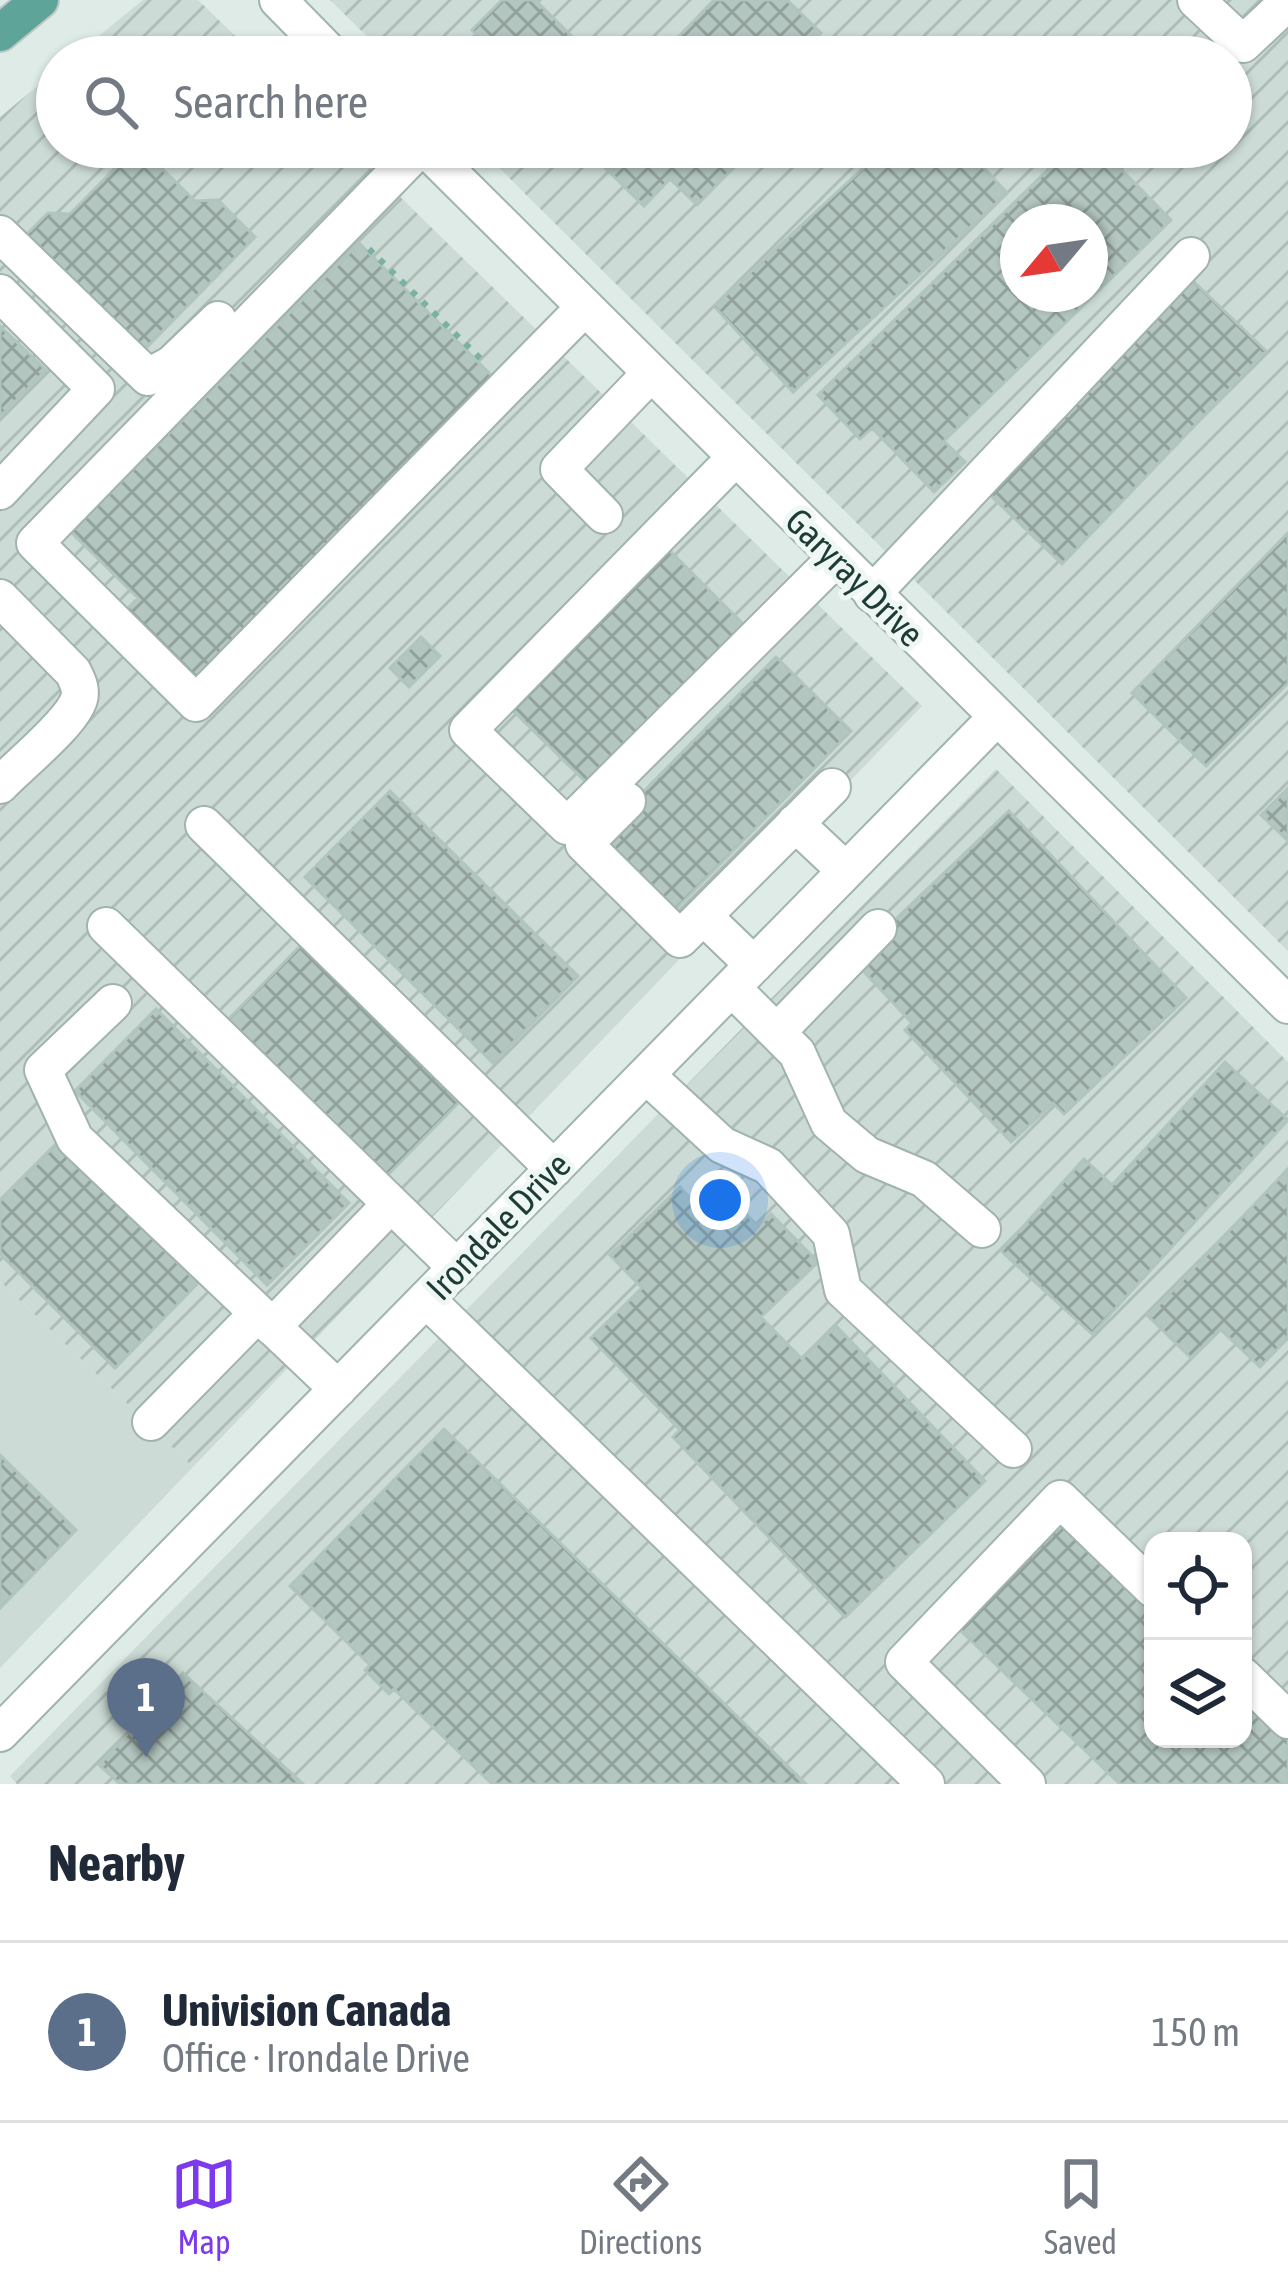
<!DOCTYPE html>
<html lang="en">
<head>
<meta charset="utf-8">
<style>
  body { margin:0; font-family:"Asap Condensed",sans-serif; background:#f6f6f7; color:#1f2937 }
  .controls { position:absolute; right:36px; bottom:36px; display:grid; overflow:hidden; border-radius:24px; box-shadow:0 3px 9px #0004 }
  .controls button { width:108px; height:108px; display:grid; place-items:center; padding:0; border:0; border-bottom:3px solid #e0e1e3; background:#fff; color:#1f2937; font:60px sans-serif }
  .compass { position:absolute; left:1000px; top:204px; width:108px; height:108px; border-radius:50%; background:#fff; box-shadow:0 3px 9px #0004; rotate:241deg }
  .you { position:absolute; left:720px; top:1200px; width:42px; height:42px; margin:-30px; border:9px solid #fff; border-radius:50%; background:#1a73e8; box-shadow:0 0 0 18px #1a73e833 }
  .badge { display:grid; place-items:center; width:78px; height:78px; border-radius:50%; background:#7c3aed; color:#fff; font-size:39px; font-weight:700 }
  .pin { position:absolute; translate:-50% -99px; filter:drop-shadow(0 3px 6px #0008) }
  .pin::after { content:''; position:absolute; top:63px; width:42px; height:36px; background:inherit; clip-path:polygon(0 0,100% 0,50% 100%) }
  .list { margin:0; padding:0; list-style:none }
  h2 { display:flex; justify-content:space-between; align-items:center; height:156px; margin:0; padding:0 48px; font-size:51px }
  h2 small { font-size:39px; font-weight:400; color:#747a83 }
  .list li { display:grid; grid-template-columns:78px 1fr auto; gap:36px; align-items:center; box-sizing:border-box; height:180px; padding:0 48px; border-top:3px solid #e0e1e3 }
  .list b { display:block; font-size:45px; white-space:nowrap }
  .list p { margin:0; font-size:39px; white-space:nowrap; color:#747a83 }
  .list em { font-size:39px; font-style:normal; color:#747a83 }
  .icon { flex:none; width:66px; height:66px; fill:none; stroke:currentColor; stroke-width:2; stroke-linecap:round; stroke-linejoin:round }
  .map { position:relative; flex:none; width:1288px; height:1784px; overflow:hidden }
  .search { position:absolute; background:#fff; box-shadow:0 3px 9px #0004; left:36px; right:36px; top:36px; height:132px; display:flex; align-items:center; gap:30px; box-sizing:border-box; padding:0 42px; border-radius:66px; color:#747a83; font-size:45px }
  .sheet { height:336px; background:#fff }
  nav { display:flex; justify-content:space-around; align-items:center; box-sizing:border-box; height:168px; border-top:3px solid #e0e1e3; background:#fff; font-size:33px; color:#747a83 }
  nav a { display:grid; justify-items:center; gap:6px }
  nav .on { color:#7c3aed }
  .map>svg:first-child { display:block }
</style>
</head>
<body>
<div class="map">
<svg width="1288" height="1784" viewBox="0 0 1288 1784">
  <defs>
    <pattern id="industrial-furrows" width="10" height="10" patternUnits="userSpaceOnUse" patternTransform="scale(3)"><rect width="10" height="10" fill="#ccdbd5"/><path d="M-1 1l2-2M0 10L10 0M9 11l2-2" fill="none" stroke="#afbdb7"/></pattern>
    <pattern id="building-cross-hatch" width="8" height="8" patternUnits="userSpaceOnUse" patternTransform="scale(3)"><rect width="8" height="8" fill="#b3c6bf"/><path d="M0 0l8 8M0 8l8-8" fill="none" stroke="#91a29c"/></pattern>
  </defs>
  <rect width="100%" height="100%" fill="#deebe6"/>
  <!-- built -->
  <path fill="#ccdbd5" d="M0 1281 193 1467 0 1668Z"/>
  <!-- industrial -->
  <path fill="url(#industrial-furrows)" fill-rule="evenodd" d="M143 0H198L257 57H73Z
    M330 0H1288V951L478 147H1231V57H388ZM1018 222H1090V294H1018Z
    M57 70V147H349L922 706 193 1467 0 1281V117Z
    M996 769 1288 1062V1784H17L10 1776ZM1153 1541H1243V1739H1153Z"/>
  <!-- building -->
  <path fill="url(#building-cross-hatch)" stroke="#b0c5be" stroke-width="3" fill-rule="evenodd" d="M502 0H535L593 57H499L472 30Z
    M714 0H787L821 33 797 57H659Z
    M136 147H140L195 201 218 200 255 237 140 354 23 238 48 213 70 214Z
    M584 147H754L697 205 670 179 644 206Z
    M886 147H965L1007 193 793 392 714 306Z
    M1071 147H1099L1171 220 944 441 965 462 934 492 872 428 860 439 818 395ZM1018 222H1090V294H1018Z
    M359 243 496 380 192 687 120 616 138 598 71 532Z
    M1191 279 1266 351 1062 564 987 492Z
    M0 326 46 370 0 417Z
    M1288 533V683L1206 766 1132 693Z
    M663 544 748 629 592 788 506 704Z
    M421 637 440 656 409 687 390 668Z
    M776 657 851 731 671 914 596 840Z
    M1288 788V841L1261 815Z
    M390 791 578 976 493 1063 305 877Z
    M1009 811 1186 998 1064 1114 1053 1103 1011 1142 905 1030 912 1023 853 960Z
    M304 942 463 1098 378 1185 219 1029Z
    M156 1009 349 1203 267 1285 75 1091Z
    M1225 1062 1288 1120 1092 1334 1001 1251 1084 1159 1112 1185Z
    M56 1144 198 1283 115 1368 0 1254V1201Z
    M1288 1169V1338L1260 1367 1220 1329 1191 1358 1148 1316Z
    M680 1187 712 1221 733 1201 758 1226 771 1214 818 1262 761 1317 802 1359 836 1326 985 1481 845 1617 673 1437 680 1430 591 1338 642 1288 610 1255Z
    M444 1429 806 1784H492L394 1689 389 1694 365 1670 370 1665 290 1586Z
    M0 1455 76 1530 0 1608Z
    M1064 1520 1153 1606V1739H1243V1692L1288 1736V1784H1120L959 1629Z
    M183 1673 303 1784H120L99 1765Z"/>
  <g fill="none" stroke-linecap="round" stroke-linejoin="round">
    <!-- minor casing -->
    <g stroke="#a1b3ae" stroke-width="40">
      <path id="minor" d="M278 0 334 57
        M1196 0 1243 44 1288 2
        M421 147 35 543 196 703 585 307
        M424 147 1288 1005
        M0 234 148 377 172 364 218 320
        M0 293 96 389 0 491
        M736 457 468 730 567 826 836 558
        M604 515 559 469 651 373
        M872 594 1191 256
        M0 598 73 672C77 680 82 689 79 699 72 723 19 765 0 785
        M627 801 584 844 680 939 832 787
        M795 823 846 871
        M204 825 554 1169
        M703 916 754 965
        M106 926 457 1268
        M732 988 797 1053 829 1123 867 1155 924 1179 982 1229
        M113 1003 43 1070 75 1139 338 1389
        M777 1032 878 928
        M646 1075 722 1145 768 1166 831 1234 843 1290 1013 1449
        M426 1299 926 1784
        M272 1327 391 1204
        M151 1422 258 1313
        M1243 1676 1288 1720
        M0 1733 996 718
        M1027 1784 904 1662 1060 1499 1153 1589"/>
    </g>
    <!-- major casing -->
    <g stroke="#c0c8c7" stroke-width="40">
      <path id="major" d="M0 33 40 0"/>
    </g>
    <!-- path -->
    <path stroke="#7bb1a5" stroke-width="6" stroke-dasharray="6 9" stroke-linecap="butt" d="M369 249 484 362"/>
    <!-- minor -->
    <use href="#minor" stroke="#fff" stroke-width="36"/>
    <!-- major -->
    <use href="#major" stroke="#5ea499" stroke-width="36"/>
  </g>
  <g text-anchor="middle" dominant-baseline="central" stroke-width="10" stroke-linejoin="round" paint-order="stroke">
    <!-- street labels -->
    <g font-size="36" fill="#1e3c36" stroke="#eef7f4">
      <text transform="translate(855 577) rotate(45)">Garyray Drive</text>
      <text transform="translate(498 1226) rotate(-46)">Irondale Drive</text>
    </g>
  </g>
</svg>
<div class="controls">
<button><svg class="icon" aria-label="locate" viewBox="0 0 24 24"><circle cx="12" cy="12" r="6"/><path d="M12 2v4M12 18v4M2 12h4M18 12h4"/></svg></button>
<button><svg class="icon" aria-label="layers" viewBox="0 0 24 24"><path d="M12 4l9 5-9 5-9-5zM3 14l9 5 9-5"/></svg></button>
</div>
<svg class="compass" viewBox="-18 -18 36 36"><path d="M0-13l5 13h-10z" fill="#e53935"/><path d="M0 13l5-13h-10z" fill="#747a83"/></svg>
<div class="you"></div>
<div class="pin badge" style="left:146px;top:1757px;background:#5c6f8a">1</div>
<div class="search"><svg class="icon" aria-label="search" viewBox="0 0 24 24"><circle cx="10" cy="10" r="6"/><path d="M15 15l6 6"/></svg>Search here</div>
</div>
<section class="sheet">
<h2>Nearby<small></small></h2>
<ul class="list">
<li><span class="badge" style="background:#5c6f8a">1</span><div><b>Univision Canada</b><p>Office · Irondale Drive</p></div><em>150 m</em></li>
</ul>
</section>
<nav>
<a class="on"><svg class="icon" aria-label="map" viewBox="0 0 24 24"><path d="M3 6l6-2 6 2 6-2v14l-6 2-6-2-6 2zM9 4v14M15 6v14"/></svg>Map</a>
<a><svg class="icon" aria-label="directions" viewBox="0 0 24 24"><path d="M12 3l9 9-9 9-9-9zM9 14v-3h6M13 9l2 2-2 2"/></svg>Directions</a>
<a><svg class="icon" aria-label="saved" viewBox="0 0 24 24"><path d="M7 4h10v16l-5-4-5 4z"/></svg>Saved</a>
</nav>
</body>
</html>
